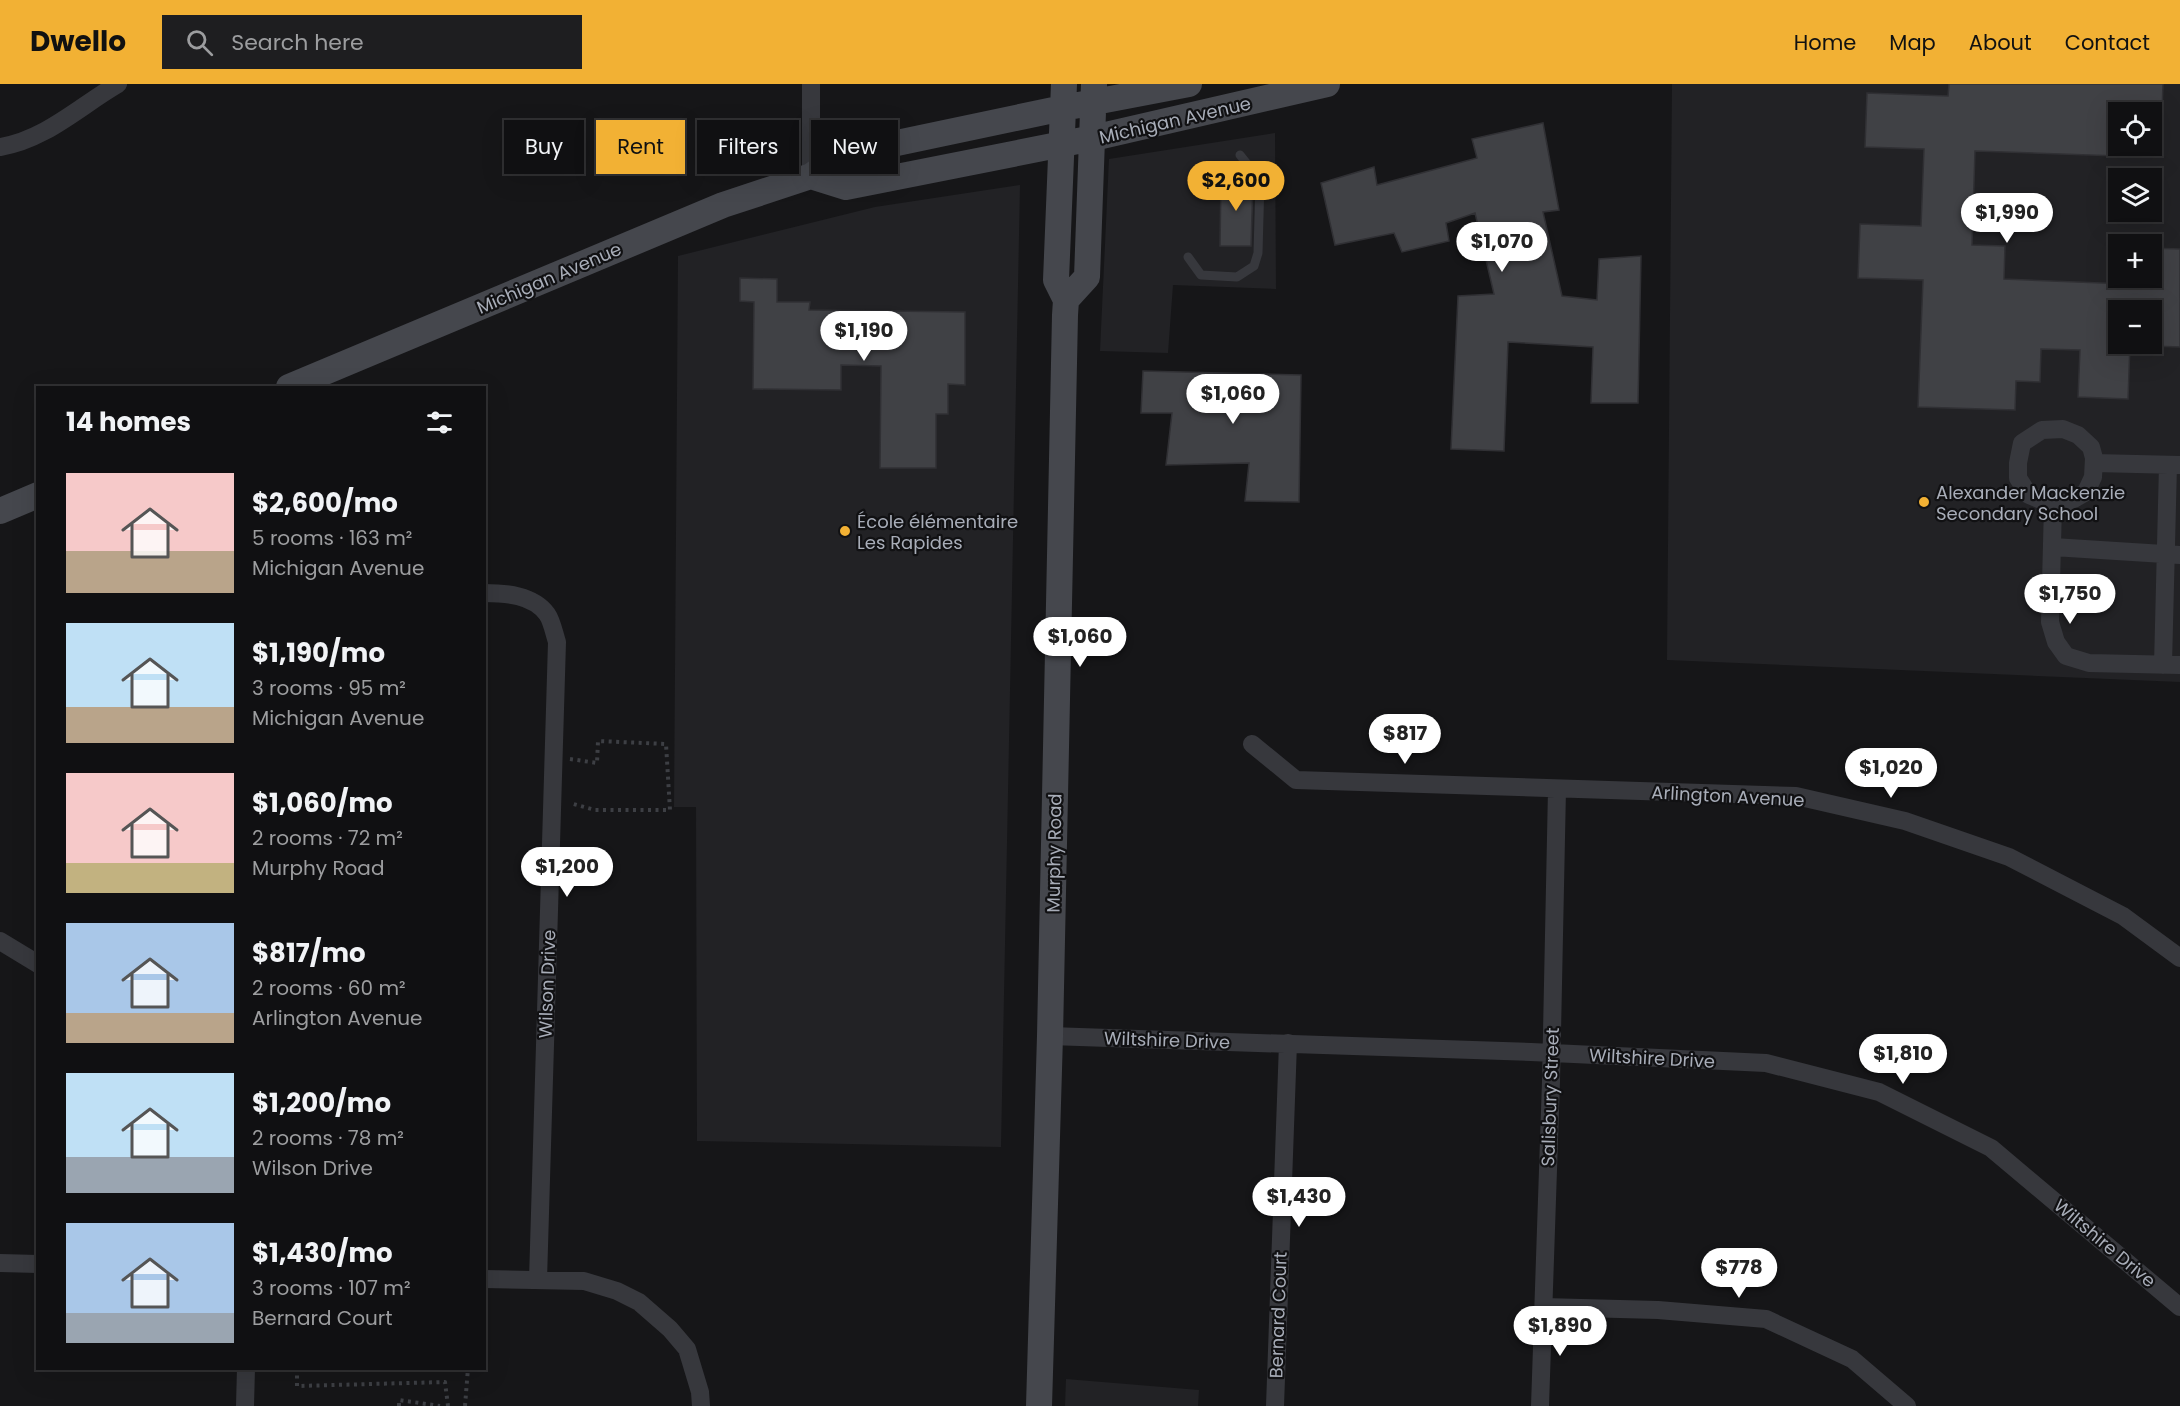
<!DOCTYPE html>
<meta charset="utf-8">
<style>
body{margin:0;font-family:Poppins,sans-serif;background:#1e1e20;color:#f1f3f6;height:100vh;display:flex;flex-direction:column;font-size:22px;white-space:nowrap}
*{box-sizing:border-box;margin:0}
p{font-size:20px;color:#9c9d9f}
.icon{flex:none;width:33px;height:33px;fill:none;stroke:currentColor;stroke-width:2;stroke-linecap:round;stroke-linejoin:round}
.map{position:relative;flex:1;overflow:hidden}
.sheet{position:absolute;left:36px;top:302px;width:450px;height:984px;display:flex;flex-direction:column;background:#101012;border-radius:0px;box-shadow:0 6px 24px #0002,0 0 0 2px #303032}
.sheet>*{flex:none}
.top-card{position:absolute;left:504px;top:36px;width:570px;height:54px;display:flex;gap:12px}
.fabs{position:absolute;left:2108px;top:18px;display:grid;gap:12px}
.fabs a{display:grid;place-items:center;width:54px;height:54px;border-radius:0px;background:#101012;box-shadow:0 6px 24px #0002,0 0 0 2px #303032;font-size:30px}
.price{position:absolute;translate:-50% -51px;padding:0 14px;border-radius:21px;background:#fff;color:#222;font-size:20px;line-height:39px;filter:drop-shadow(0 2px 3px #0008)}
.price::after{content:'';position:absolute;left:50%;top:36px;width:18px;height:14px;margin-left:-9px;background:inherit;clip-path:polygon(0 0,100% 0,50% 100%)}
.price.on{background:#f2b134;color:#111}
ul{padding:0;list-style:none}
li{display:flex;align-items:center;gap:18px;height:150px;padding:0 30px}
li span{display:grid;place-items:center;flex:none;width:168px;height:120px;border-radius:0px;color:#555}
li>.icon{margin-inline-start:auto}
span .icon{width:72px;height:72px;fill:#fffc;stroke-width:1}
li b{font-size:26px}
h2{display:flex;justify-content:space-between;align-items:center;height:72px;padding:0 30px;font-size:26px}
.tag{padding:0 21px;border-radius:0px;background:#101012;box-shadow:0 6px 24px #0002,0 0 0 2px #303032;font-size:21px;line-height:54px}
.tag.on{background:#f2b134;color:#111}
header{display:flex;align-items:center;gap:36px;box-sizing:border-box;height:84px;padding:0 30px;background:#f2b134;color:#111}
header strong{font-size:28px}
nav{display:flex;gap:33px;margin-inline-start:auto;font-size:21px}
.search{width:420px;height:54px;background:#1e1e20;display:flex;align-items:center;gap:15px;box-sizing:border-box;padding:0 21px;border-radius:0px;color:#9c9d9f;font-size:22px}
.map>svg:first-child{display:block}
</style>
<header>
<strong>Dwello</strong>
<div class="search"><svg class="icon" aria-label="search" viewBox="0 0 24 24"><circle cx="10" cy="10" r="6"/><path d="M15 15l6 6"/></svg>Search here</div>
<nav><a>Home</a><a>Map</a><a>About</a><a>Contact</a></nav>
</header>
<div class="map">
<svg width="2180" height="1322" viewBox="0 0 2180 1322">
<rect width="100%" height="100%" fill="#161618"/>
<!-- built -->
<path fill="#222225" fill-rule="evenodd" d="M 1672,0 L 2180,0 L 2180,598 L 1667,576 ZM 2118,28 L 2151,28 L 2151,62 L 2118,62 ZM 2118,94 L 2151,94 L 2151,128 L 2118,128 ZM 2118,160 L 2151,160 L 2151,194 L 2118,194 ZM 2118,226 L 2151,226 L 2151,260 L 2118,260 Z
M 1275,49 L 1276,205 L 1173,201 L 1168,269 L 1100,267 L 1109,75 Z
M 1020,101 L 1001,1063 L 697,1057 L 696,723 L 674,723 L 678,172 L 875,123 Z
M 1066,1295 L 1199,1306 L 1198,1322 L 1065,1322 Z"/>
<!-- building -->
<path fill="#404145" stroke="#303034" stroke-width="1.5" d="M 1949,0 L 2163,0 L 2162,28 L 2118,28 L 2118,72 L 1975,67 L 1972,161 L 2005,162 L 2004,195 L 2127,200 L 2127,194 L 2151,194 L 2151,164 L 2180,165 L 2180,263 L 2151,262 L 2151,226 L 2118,226 L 2118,260 L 2130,260 L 2128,315 L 2078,313 L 2080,266 L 2041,265 L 2040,298 L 2016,297 L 2015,326 L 1918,323 L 1923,196 L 1858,194 L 1860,140 L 1921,142 L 1924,65 L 1865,63 L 1867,9 L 1948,12 Z
M 1543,39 L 1559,126 L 1543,128 L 1562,212 L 1597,216 L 1599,175 L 1641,172 L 1638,319 L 1591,319 L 1593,263 L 1508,258 L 1504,367 L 1451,365 L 1458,212 L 1494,210 L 1475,129 L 1446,139 L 1449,157 L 1402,168 L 1394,149 L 1335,161 L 1321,99 L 1374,83 L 1377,101 L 1477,74 L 1472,55 Z
M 1221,94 L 1250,94 L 1253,98 L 1251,162 L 1220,162 Z
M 740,194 L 777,195 L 777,218 L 810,218 L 809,226 L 965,228 L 965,301 L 948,300 L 948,330 L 936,330 L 936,384 L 880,384 L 881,282 L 841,281 L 841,306 L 753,305 L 754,218 L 740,217 Z
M 1143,287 L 1301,291 L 1299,418 L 1245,417 L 1249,379 L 1166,381 L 1172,329 L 1141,329 Z"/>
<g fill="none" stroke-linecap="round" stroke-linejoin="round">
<!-- path -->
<path stroke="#3d3f44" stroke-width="4" stroke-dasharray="3 4.5" stroke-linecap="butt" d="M 570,675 L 597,679 L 598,657 L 666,660 L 670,726 L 595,726 L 570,719
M 297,1284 L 297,1302 L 445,1298 L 448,1322
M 399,1322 L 399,1316 L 440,1322
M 465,1322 L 468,1284"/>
<!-- lane -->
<path stroke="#37383d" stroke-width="9" d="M 1188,173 L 1201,191 L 1237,193 L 1254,182 L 1258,169 L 1260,96 L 1240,71"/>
<!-- street -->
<path stroke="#37383d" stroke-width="18" d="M 0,63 C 45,56 80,22 118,0
M 811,92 L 811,0
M 2063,345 L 2078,351 L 2091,363 L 2094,374 L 2093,393 L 2086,408 L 2067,419 L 2053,421 L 2029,411 L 2018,394 L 2018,379 L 2022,359 L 2042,346 Z
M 2094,379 L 2179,381
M 2053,421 L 2050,538 L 2056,558 L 2066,572 L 2089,579 L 2180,581
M 2053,463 L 2180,471
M 484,509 C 506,509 533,511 547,530 C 552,537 554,549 557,558 L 538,1196
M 2163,581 L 2168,381
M 1252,660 L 1296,696 L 1796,712 L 1905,737 L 2009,773 L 2123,832 L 2180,874
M 0,857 L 38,880
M 1050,952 L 1531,968 L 1766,979 L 1879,1008 L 1991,1064 L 2180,1223
M 0,1179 L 38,1180
M 484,1195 L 584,1197 L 617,1207 L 639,1218 L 670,1245 L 687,1265 L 700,1308 L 701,1322
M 1543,1223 L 1658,1226 L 1766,1235 L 1852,1275 L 1907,1322
M 245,1322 L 246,1284
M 1275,1322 L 1288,959
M 1540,1322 L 1551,997 L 1557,705"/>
<!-- secondary -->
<path stroke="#45474d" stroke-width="26" d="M 811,92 L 846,103 L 1093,54 L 1327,0
M 1066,216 L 1087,193 L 1094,0
M 289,303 L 723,121 L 811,92 L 840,71 L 1063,24 L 1189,0
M 0,427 L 38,411
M 1039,1322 L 1050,952 L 1065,231 L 1066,216 L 1056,196 L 1064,0"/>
</g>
<!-- markers -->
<g fill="#f2b134" stroke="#111113" stroke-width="2">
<circle cx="1924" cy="418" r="6"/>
<circle cx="845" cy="447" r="6"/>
</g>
<g text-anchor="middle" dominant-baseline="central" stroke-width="4.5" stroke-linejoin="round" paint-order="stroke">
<!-- street labels -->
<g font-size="18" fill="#a8adb8" stroke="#111113">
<text transform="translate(1175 36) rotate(-13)">Michigan Avenue</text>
<text transform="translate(549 194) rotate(-23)">Michigan Avenue</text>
<text transform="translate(1728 712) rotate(3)">Arlington Avenue</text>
<text transform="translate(1054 769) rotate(-89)">Murphy Road</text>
<text transform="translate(547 900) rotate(-88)">Wilson Drive</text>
<text transform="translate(1167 956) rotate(2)">Wiltshire Drive</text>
<text transform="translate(1652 974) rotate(3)">Wiltshire Drive</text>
<text transform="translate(1550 1013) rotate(-88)">Salisbury Street</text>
<text transform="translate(2105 1159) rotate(40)">Wiltshire Drive</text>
<text transform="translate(1278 1231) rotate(-88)">Bernard Court</text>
</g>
<!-- poi labels -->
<g font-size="18" fill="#a8adb8" stroke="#111113" text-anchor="start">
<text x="1936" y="408">Alexander Mackenzie<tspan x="1936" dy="21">Secondary School</tspan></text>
<text x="857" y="437">École élémentaire<tspan x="857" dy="21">Les Rapides</tspan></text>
</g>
</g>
</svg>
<div class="fabs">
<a><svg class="icon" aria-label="locate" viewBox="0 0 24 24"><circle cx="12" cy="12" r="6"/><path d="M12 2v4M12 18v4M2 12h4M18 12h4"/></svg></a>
<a><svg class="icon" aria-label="layers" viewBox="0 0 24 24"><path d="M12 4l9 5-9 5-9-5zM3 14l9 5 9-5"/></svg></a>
<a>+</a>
<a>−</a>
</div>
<b class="price on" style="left:1236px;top:128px">$2,600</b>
<b class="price" style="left:2007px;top:160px">$1,990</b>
<b class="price" style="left:1502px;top:189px">$1,070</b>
<b class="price" style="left:864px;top:278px">$1,190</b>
<b class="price" style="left:1233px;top:341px">$1,060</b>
<b class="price" style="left:2070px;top:541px">$1,750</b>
<b class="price" style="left:1080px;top:584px">$1,060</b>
<b class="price" style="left:1405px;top:681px">$817</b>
<b class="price" style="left:1891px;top:715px">$1,020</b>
<b class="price" style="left:567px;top:814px">$1,200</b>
<b class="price" style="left:1903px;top:1001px">$1,810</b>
<b class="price" style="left:1299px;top:1144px">$1,430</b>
<b class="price" style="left:1739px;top:1215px">$778</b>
<b class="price" style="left:1560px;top:1273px">$1,890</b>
<div class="top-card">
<a class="tag">Buy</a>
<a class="tag on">Rent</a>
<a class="tag">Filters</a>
<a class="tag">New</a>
</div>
<section class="sheet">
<h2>14 homes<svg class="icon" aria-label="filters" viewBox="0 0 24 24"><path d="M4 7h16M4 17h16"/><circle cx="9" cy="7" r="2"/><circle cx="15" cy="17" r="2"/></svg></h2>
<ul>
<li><span style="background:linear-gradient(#f6c9c9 65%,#b9a48a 0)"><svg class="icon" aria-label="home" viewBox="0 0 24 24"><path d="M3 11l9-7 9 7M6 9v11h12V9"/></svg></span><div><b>$2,600/mo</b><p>5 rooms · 163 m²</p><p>Michigan Avenue</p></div></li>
<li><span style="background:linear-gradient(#bfe0f5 70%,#b9a48a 0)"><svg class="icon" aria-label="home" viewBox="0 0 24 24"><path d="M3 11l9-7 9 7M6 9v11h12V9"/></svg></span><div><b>$1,190/mo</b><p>3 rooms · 95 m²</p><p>Michigan Avenue</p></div></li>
<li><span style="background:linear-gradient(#f6c9c9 75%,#c2b280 0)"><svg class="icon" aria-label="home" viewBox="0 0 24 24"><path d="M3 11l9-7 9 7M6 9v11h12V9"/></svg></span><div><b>$1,060/mo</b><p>2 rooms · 72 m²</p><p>Murphy Road</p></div></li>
<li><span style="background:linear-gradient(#a9c7e8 75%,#b9a48a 0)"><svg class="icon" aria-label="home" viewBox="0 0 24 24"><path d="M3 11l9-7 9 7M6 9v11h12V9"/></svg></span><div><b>$817/mo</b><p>2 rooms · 60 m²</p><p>Arlington Avenue</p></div></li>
<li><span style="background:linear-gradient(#bfe0f5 70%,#9aa5b1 0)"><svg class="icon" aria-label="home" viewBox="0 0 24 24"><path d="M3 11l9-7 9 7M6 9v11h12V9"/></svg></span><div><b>$1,200/mo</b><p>2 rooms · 78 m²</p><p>Wilson Drive</p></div></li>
<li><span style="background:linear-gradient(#a9c7e8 75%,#9aa5b1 0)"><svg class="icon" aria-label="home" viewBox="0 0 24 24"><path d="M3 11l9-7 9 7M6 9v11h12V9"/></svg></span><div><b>$1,430/mo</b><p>3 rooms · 107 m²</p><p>Bernard Court</p></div></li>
</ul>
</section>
</div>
